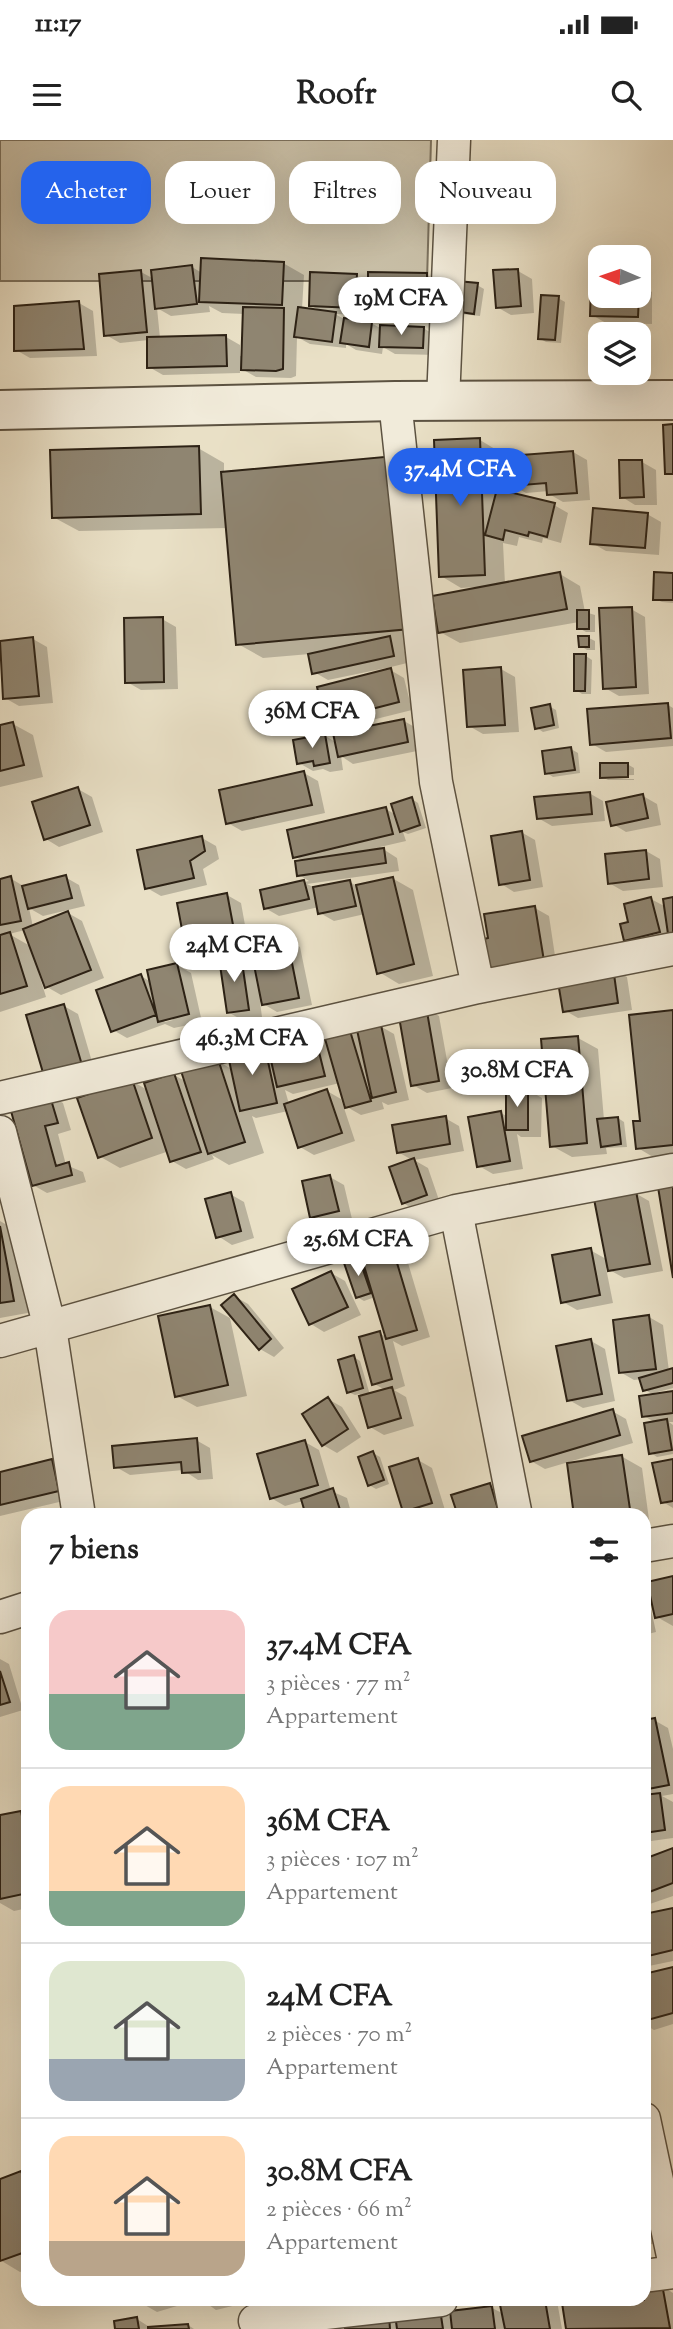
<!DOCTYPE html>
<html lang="fr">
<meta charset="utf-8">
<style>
body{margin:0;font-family:"Sorts Mill Goudy",serif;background:#f2f2f2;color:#222;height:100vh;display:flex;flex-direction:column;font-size:26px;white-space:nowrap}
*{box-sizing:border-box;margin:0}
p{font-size:23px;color:#767676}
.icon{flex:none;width:38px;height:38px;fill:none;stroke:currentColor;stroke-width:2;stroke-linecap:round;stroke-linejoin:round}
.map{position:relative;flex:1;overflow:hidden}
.side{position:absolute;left:21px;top:1368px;width:630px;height:798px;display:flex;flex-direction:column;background:#fff;border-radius:21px;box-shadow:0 7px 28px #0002}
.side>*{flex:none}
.top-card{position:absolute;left:21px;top:21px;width:632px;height:63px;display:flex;gap:14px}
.needle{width:46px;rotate:272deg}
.controls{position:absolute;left:588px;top:105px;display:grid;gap:14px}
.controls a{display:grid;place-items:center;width:63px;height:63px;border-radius:14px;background:#fff;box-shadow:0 7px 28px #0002;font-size:35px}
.price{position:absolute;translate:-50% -60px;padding:0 16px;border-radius:24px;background:#fff;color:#222;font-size:23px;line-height:46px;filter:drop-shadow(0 2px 4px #0008)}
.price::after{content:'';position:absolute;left:50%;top:42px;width:21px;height:16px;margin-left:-10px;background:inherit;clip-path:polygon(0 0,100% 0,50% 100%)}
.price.on{background:#2563eb;color:#fff}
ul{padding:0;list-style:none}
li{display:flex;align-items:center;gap:21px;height:175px;padding:0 28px}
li+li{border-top:2px solid #e0e0e0}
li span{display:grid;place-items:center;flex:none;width:196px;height:140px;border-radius:21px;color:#555}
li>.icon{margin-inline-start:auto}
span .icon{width:84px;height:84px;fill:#fffc;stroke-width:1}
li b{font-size:30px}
h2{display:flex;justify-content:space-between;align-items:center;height:84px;padding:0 28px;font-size:30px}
.pill{padding:0 24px;border-radius:21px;background:#fff;box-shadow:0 7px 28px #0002;font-size:24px;line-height:63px}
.pill.on{background:#2563eb;color:#fff}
.status{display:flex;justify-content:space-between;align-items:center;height:49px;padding:0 35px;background:#fff;direction:ltr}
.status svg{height:19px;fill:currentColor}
header{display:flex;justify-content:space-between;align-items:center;height:91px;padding:0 28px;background:#fff;font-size:32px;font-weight:800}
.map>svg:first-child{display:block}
</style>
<div class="status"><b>11:17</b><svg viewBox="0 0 49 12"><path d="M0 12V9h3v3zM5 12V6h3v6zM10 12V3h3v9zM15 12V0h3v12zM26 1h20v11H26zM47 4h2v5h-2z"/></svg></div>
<header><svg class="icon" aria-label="menu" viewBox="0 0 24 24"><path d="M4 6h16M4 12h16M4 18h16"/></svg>Roofr<svg class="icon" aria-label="search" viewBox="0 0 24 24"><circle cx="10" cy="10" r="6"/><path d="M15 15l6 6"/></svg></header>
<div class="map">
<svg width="673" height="2189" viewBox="0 0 673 2189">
<rect width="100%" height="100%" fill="#e9e0c6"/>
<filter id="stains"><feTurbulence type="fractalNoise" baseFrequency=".00286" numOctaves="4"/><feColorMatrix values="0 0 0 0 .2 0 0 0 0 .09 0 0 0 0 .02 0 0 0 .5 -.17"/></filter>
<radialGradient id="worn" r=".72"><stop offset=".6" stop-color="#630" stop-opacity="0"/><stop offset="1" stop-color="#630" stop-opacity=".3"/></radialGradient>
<!-- green -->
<path fill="#c9c0a8" stroke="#7b715e" stroke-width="2" d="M 0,0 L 431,0 L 427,141 L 0,141 Z"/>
<!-- shadow -->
<path fill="#0003" fill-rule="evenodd" d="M 283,123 L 304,135 L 302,169 L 322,172 L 310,165 L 356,136 L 370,144 L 427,135 L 441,143 L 440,182 L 384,181 L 369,172 L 368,175 L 335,174 L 346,180 L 371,183 L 382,189 L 423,188 L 437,196 L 437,215 L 395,214 L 383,207 L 382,214 L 356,210 L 346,204 L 346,208 L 310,204 L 297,197 L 296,236 L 291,238 L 256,237 L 240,228 L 240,233 L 163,235 L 149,227 L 149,200 L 120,203 L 106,195 L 141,132 L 154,139 L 192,127 L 202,133 ZM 209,166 L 222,173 L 244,174 L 243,216 L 240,216 L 240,205 L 226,197 L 160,198 L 157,168 L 171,176 L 210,172 Z
M 518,131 L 532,139 L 534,173 L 511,175 L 497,167 Z
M 593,143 L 600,143 L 600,156 L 639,156 L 639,144 L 652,152 L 652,184 L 606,183 L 592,175 Z
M 477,145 L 484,149 L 480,176 L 461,174 Z
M 558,158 L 565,162 L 561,203 L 546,202 L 539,198 Z
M 79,163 L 93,171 L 97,216 L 30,218 L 16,210 Z
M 480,300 L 500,312 L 501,352 L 554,365 L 568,373 L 561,403 L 543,398 L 542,403 L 519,397 L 517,406 L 503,403 L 505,444 L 560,434 L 580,446 L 585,472 L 595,475 L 595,492 L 586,492 L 579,488 L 579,482 L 460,503 L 440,492 L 476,449 L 476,447 L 461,448 L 441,436 Z
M 198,308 L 224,323 L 224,333 L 395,318 L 420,333 L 435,503 L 404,506 L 407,523 L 387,528 L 404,538 L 412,570 L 340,588 L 327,580 L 386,531 L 386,528 L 328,540 L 314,532 L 310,514 L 263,518 L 238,504 L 228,388 L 79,391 L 53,377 Z
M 573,312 L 587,320 L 590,360 L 563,362 L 549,354 L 549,351 L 526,353 L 512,345 Z
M 642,322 L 656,330 L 657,365 L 635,365 L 622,357 Z
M 647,374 L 661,382 L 659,415 L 606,411 L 592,403 Z
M 673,435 L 673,463 L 662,462 L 655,459 Z
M 631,469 L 645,477 L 649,554 L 619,556 L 605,548 Z
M 162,479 L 176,487 L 178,549 L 141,550 L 127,542 Z
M 589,498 L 595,501 L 595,510 L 587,510 L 581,506 Z
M 33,499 L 47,507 L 53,563 L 19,566 L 5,558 L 0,502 Z
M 586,516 L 592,520 L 591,554 L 582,554 L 576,550 Z
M 501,529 L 515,537 L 519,592 L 483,594 L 469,586 Z
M 668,565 L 673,568 L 673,606 L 606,612 L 592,604 Z
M 549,566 L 556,570 L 559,588 L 543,592 L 537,588 Z
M 404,581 L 418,589 L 422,610 L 353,624 L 341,616 L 343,630 L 330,632 L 323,629 L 313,631 L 299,623 L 324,595 L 337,603 Z
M 13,584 L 33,595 L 43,637 L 0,647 L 0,587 Z
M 571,609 L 578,613 L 580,633 L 553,637 L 547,633 Z
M 627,624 L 634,628 L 634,635 L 606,636 L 606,639 L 602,637 Z
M 304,633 L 318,641 L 325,673 L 242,691 L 228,683 Z
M 606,639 L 634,639 L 634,640 L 608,640 Z
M 78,649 L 92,657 L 103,692 L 59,707 L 46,699 Z
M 589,653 L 603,661 L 605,681 L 552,686 L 538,678 Z
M 643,656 L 657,664 L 661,685 L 626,692 L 613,684 Z
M 412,659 L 418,663 L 426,688 L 408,694 L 403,692 L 406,701 L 380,707 L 397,718 L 399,731 L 307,744 L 315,748 L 350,742 L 358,747 L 392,738 L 413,750 L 433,836 L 399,844 L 379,832 L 365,774 L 334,781 L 320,773 L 319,767 L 279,776 L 265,768 L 262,752 L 309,741 L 299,735 L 303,721 L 294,716 L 386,669 L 396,675 Z
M 521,692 L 535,700 L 543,747 L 514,752 L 500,743 Z
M 202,698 L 216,706 L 219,719 L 203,729 L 207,745 L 161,756 L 147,748 Z
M 646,711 L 660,719 L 663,747 L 623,751 L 609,743 Z
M 65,737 L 79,745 L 85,766 L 43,776 L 29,768 L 33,787 L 68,773 L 82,781 L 104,838 L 61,855 L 47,847 L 41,830 L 38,831 L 46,857 L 0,872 L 0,740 L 10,738 L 25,747 ZM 25,790 L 32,807 L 9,794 Z
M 227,755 L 241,763 L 249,807 L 286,799 L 300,807 L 312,865 L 277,872 L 260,862 L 262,877 L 242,880 L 228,872 L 221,819 L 202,823 L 188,815 ZM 253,813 L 256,825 L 239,816 Z
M 651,759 L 666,767 L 673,759 L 673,800 L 639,808 L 625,800 L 630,784 Z
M 535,768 L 549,776 L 557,829 L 490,800 Z
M 177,825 L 191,833 L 202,882 L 174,888 L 165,884 L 127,898 L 113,890 L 141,836 L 151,842 ZM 170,877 L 173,880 L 165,882 L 162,879 Z
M 613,829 L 627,837 L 632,870 L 578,878 L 564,870 Z
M 64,866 L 78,874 L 95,932 L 59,943 Z
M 425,868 L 439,876 L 452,948 L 427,953 L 413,945 Z
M 673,872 L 673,1018 L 658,1020 L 638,1008 L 642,982 Z
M 348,886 L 358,892 L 380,886 L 394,894 L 409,960 L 388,965 L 382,962 L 384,969 L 361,975 L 347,967 L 340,943 L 293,954 L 285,950 L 289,964 L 327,951 L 341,959 L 355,1001 L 314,1015 L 300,1007 L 288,971 L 256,978 L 252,976 L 264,1013 L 229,1025 L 212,1015 L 214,1019 L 186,1029 L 172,1021 L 169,1011 L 120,1028 L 99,1016 L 132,941 L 149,951 L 174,935 L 187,942 L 218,921 L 233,930 L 229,912 L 314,894 L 328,902 Z
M 578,898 L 598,909 L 604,980 L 618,978 L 624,982 L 627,1007 L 606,1008 L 607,1014 L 572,1017 L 552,1006 Z
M 528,950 L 542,958 L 541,997 L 521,997 L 517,994 L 523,1029 L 493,1034 L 479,1026 L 501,973 L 508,977 Z
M 49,955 L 63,963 L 71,990 L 58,994 L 66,1025 L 83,1032 L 86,1042 L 47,1053 L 33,1045 Z
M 445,978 L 459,986 L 464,1011 L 414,1020 L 428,1028 L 440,1063 L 417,1071 L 403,1063 L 412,1020 L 398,1012 Z
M 330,1037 L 344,1045 L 352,1079 L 326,1085 L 312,1077 Z
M 635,1053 L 649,1061 L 663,1131 L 624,1138 L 606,1128 L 613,1163 L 577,1170 L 563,1162 L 590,1110 L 608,1120 Z
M 230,1054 L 244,1062 L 254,1098 L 232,1105 L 218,1096 Z
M 0,1081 L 19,1092 L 33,1172 L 0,1178 Z
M 389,1098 L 403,1106 L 430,1197 L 402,1206 L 393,1201 L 405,1246 L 394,1250 L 406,1257 L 414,1286 L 384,1295 L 370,1287 L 360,1254 L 355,1255 L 348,1252 L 354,1217 L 360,1221 L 370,1255 L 385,1250 L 373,1243 L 379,1193 L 388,1198 L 375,1157 L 364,1161 L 357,1157 L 359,1120 L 365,1124 Z
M 331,1133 L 345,1141 L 361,1175 L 324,1192 L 311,1184 Z
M 234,1156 L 248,1164 L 284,1208 L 274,1217 L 260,1209 Z
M 210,1167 L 230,1178 L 247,1256 L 197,1267 L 177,1256 Z
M 649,1177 L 663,1185 L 669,1231 L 673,1230 L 673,1248 L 654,1253 L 655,1255 L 673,1253 L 673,1282 L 669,1282 L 673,1285 L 673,1314 L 657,1317 L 651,1313 L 656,1283 L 644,1276 L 654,1255 L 645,1250 L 642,1239 L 634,1240 L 620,1232 Z
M 591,1201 L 605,1209 L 615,1261 L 583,1268 L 569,1260 Z
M 328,1259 L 342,1267 L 361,1297 L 337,1313 L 323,1305 Z
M 612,1271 L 626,1279 L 633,1303 L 545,1329 L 531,1321 Z
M 196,1300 L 210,1308 L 213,1339 L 198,1340 L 183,1330 L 130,1335 L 116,1327 Z
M 305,1302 L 319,1310 L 331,1351 L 347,1358 L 352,1376 L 308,1376 L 303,1361 L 285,1366 L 271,1358 Z
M 373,1313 L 380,1317 L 389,1344 L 376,1349 L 369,1345 Z
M 621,1316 L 642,1328 L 650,1387 L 644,1388 L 644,1376 L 576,1376 Z
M 418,1320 L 432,1328 L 445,1370 L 428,1376 L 413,1376 L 404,1371 Z
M 52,1321 L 66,1329 L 72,1359 L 0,1376 L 0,1334 Z
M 673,1321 L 673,1368 L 663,1362 Z
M 490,1345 L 510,1357 L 516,1376 L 460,1376 Z
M 673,1437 L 673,1486 L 657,1477 Z
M 644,1449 L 647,1451 L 656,1492 L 644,1495 Z
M 0,1519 L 9,1524 L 23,1570 L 0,1577 Z
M 654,1580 L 668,1588 L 673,1609 L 673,1654 L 662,1656 L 673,1662 L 673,1698 L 644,1702 L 644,1634 L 647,1635 L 644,1622 L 644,1582 Z
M 20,1673 L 28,1677 L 28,1768 L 14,1771 L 0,1763 L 0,1677 Z
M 673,1710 L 673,1756 L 644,1766 L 644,1720 Z
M 673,1769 L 673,1821 L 644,1827 L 644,1776 Z
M 673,1828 L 673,1884 L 654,1890 L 644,1884 L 644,1836 Z
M 21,2033 L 28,2037 L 28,2129 L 20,2132 L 0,2120 L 0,2041 Z
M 644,2055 L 656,2103 L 644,2106 Z
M 662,2146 L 673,2153 L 673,2189 L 568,2189 L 564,2164 L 589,2160 L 644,2160 Z
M 142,2160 L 186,2160 L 187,2163 L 157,2172 L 143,2164 Z
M 202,2160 L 249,2160 L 249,2162 L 216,2170 Z
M 509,2160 L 554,2160 L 557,2161 L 562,2189 L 347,2189 L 440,2171 L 452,2178 L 492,2168 L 504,2174 L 501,2161 Z
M 137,2179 L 151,2188 L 188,2185 L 194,2189 L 117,2189 Z"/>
<!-- building -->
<path fill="#8f8571" stroke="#2d2215" stroke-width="2" d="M 201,118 L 284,122 L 282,165 L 199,162 Z
M 192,125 L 197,164 L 155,169 L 151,130 Z
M 518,129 L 521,166 L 496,168 L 493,130 Z
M 141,130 L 147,192 L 104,196 L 99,134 Z
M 310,132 L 357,134 L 355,168 L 309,166 Z
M 368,132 L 427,133 L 427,175 L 368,174 Z
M 457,141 L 478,143 L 474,174 L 453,171 Z
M 591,142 L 600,142 L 600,156 L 639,156 L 638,177 L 590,176 Z
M 541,155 L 559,156 L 555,200 L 538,199 Z
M 79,161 L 84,209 L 14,211 L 14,166 Z
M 243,167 L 284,168 L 283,229 L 276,231 L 241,230 Z
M 298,167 L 336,172 L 332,202 L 294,197 Z
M 344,178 L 372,182 L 369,207 L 340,203 Z
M 380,185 L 424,187 L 423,208 L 379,207 Z
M 226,195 L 227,226 L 147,228 L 147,197 Z
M 673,284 L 673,334 L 665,334 L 663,285 Z
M 480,298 L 485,435 L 439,437 L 434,300 Z
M 199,306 L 201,374 L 52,378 L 50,310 Z
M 573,311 L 577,353 L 547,355 L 546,343 L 510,346 L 508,316 Z
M 395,316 L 410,489 L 236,505 L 221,332 Z
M 619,320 L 642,320 L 644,357 L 620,358 Z
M 497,349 L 555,363 L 547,397 L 529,392 L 528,396 L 505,390 L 503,400 L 485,395 Z
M 593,368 L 648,373 L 645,408 L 590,404 Z
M 560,432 L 567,469 L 438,493 L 432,456 Z
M 654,432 L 673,433 L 673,460 L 653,460 Z
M 632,467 L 636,547 L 603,549 L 599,468 Z
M 577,470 L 589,470 L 589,489 L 577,489 Z
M 163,477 L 164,542 L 125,543 L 124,478 Z
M 390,496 L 394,516 L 312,534 L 308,514 Z
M 578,496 L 589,496 L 589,507 L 579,507 Z
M 33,497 L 39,556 L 3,559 L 0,501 Z
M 574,514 L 586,514 L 585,551 L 574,551 Z
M 501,527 L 505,585 L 467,587 L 463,530 Z
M 391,528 L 399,562 L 325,581 L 317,547 Z
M 668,563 L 671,598 L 590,605 L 587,569 Z
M 550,564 L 554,585 L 535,589 L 531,568 Z
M 404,579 L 408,602 L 338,617 L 333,593 Z
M 13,582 L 24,625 L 0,631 L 0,585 Z
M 325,594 L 330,623 L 314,626 L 313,621 L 297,624 L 293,600 Z
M 571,607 L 575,630 L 545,634 L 542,611 Z
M 600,623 L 628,623 L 628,637 L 600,638 Z
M 304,631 L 312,665 L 226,684 L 219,650 Z
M 78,647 L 90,685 L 44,700 L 32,662 Z
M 590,652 L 592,674 L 537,679 L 534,657 Z
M 643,654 L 648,678 L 611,686 L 606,662 Z
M 412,657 L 420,685 L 400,692 L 391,664 Z
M 386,667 L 393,694 L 293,718 L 287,690 Z
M 522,691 L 530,740 L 499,745 L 491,696 Z
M 202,696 L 205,711 L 190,721 L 194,738 L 145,749 L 137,710 Z
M 384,708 L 386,723 L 297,736 L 295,721 Z
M 646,710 L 649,739 L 608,744 L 605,714 Z
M 66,735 L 72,758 L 28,769 L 22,746 Z
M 11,736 L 21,781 L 0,785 L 0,739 Z
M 393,737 L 414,824 L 377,834 L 356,745 Z
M 304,740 L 309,759 L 264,769 L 260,750 Z
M 350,740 L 356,766 L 318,774 L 313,747 Z
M 227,753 L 237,806 L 187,816 L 177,763 Z
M 651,757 L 660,792 L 624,801 L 620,784 L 628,782 L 624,764 Z
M 673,757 L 673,793 L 668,794 L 663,759 Z
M 535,766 L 544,821 L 485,831 L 480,800 L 488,798 L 484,774 Z
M 68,771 L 91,830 L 45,848 L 23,789 Z
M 10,792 L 27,846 L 0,854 L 0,795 Z
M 287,798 L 299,858 L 262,865 L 250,805 Z
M 241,815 L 249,870 L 227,873 L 219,818 Z
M 177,823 L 189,874 L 158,882 L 147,830 Z
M 613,827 L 618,863 L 563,872 L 557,836 Z
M 141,834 L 156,875 L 111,892 L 96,850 Z
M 64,864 L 82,925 L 44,936 L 26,875 Z
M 426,866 L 439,941 L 411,946 L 398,871 Z
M 673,870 L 673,1005 L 636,1009 L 633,981 L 640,981 L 629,875 Z
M 348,884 L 371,961 L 345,968 L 323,892 Z
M 381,885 L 396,952 L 372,958 L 357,890 Z
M 314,892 L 325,936 L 277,947 L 267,903 Z
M 578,896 L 587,1003 L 550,1007 L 541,899 Z
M 264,903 L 277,963 L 240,971 L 227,911 Z
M 218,919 L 245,1002 L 208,1014 L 181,931 Z
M 174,933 L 201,1012 L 170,1022 L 144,943 Z
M 132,939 L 152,998 L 98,1018 L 77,958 Z
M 528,948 L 528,990 L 506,990 L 506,949 Z
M 327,949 L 342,993 L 298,1008 L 284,964 Z
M 49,953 L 58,983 L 45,986 L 56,1026 L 69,1022 L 72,1035 L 32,1046 L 9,964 Z
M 501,971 L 510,1021 L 477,1027 L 468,977 Z
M 446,976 L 450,1004 L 397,1013 L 392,985 Z
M 618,977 L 621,1004 L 601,1007 L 597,979 Z
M 414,1018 L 427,1055 L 402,1064 L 389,1027 Z
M 330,1035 L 339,1071 L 310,1078 L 302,1041 Z
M 673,1038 L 673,1138 L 657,1041 Z
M 636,1051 L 650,1124 L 608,1131 L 594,1059 Z
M 231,1052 L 241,1091 L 216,1098 L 205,1059 Z
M 0,1086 L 14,1161 L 0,1163 Z
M 389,1096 L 417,1190 L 386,1199 L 358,1106 Z
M 591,1108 L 600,1155 L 561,1163 L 552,1115 Z
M 359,1118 L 371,1153 L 356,1158 L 344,1123 Z
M 331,1131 L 348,1167 L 309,1185 L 292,1149 Z
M 234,1154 L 271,1199 L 259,1210 L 221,1165 Z
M 210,1165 L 228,1245 L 175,1257 L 158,1176 Z
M 649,1175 L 656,1229 L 619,1233 L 613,1180 Z
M 380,1191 L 392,1239 L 372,1245 L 359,1197 Z
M 591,1199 L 602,1254 L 567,1261 L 556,1206 Z
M 354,1215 L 363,1248 L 347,1253 L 338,1220 Z
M 673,1228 L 673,1243 L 643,1251 L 639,1238 Z
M 392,1247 L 401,1278 L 368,1288 L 359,1256 Z
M 673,1251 L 673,1273 L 642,1277 L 639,1256 Z
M 328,1257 L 348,1289 L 322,1306 L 302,1274 Z
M 613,1269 L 620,1295 L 530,1322 L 522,1296 Z
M 667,1279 L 672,1310 L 649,1314 L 644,1283 Z
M 197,1298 L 200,1332 L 182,1333 L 181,1322 L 114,1328 L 112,1306 Z
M 305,1300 L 318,1345 L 270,1359 L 257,1314 Z
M 373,1311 L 384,1340 L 368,1346 L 358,1317 Z
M 622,1315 L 631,1376 L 574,1376 L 567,1323 Z
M 418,1318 L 432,1363 L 403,1372 L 389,1327 Z
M 52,1319 L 59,1351 L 0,1365 L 0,1332 Z
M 673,1319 L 673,1361 L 661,1363 L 652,1323 Z
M 490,1343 L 500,1376 L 458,1376 L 451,1355 Z
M 333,1348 L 342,1376 L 306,1376 L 301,1359 Z
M 673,1436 L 673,1474 L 655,1478 L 647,1442 Z
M 0,1531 L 10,1562 L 0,1565 Z
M 655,1578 L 669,1645 L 648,1649 L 644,1630 L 644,1580 Z
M 660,1653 L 665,1690 L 644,1693 L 644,1655 Z
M 21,1671 L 28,1706 L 28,1753 L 0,1759 L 0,1675 Z
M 673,1708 L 673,1743 L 644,1754 L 644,1719 Z
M 673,1768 L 673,1810 L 644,1817 L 644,1774 Z
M 673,1827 L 673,1873 L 644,1881 L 644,1834 Z
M 21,2031 L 28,2050 L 28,2111 L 0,2121 L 0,2039 Z
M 662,2144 L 670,2188 L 566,2189 L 562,2163 L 579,2160 L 644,2160 L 644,2148 Z
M 499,2160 L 545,2160 L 550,2189 L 505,2189 Z
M 492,2166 L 495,2189 L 452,2189 L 450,2171 Z
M 440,2169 L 443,2189 L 397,2189 L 395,2174 Z
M 389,2175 L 390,2189 L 345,2189 L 344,2177 Z
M 137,2177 L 139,2189 L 115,2189 L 114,2181 Z
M 188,2184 L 189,2189 L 148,2189 L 148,2187 Z"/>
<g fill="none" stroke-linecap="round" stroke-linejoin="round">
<!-- minor casing -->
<g stroke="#5c5241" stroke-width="35">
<path id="minor" d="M 395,261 L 436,642 L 478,847
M 443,261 L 454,0
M 0,958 L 478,847 L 673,809
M 0,992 L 50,1188 L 79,1376
M 456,1071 L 516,1376
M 0,1201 L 456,1071 L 673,1030
M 644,1406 L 673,1401
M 0,1477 L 28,1468
M 644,1979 L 673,2116
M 644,2136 L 673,2132
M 255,2181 L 441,2160"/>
</g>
<!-- tertiary casing -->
<g stroke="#5c5241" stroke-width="42">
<path id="tertiary" d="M 0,270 L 395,261 L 673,260"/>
</g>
<!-- minor -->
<use href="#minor" stroke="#f1ebda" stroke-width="32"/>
<!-- tertiary -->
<use href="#tertiary" stroke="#f1ebda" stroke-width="38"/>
</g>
<rect width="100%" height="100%" filter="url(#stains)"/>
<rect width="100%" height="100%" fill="url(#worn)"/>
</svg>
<div class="controls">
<a><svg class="needle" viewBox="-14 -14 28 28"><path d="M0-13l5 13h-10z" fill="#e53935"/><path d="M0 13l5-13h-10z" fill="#767676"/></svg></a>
<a><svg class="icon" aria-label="layers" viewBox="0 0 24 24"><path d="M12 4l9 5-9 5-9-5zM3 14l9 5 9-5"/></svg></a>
</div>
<b class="price" style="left:401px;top:197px">19M CFA</b>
<b class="price on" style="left:460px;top:368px">37.4M CFA</b>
<b class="price" style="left:312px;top:610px">36M CFA</b>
<b class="price" style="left:234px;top:844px">24M CFA</b>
<b class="price" style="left:252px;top:937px">46.3M CFA</b>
<b class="price" style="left:517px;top:969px">30.8M CFA</b>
<b class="price" style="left:358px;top:1138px">25.6M CFA</b>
<div class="top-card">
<a class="pill on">Acheter</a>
<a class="pill">Louer</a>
<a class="pill">Filtres</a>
<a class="pill">Nouveau</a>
</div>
<section class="side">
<h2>7 biens<svg class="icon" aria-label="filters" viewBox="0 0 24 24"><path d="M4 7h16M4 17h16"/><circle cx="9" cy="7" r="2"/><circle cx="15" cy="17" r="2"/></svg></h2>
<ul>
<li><span style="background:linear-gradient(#f6c9c9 60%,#7fa58c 0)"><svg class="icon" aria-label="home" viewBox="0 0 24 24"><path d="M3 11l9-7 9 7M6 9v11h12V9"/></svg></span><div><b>37.4M CFA</b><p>3 pièces · 77 m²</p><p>Appartement</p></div></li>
<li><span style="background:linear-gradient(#ffd9b3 75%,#7fa58c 0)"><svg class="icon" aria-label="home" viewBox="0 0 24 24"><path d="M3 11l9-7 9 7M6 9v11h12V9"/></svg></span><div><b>36M CFA</b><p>3 pièces · 107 m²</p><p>Appartement</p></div></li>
<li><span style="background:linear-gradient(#dfe7d0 70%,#9aa5b1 0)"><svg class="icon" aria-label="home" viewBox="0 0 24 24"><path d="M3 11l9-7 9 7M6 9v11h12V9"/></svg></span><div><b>24M CFA</b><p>2 pièces · 70 m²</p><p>Appartement</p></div></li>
<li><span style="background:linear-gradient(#ffd9b3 75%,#b9a48a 0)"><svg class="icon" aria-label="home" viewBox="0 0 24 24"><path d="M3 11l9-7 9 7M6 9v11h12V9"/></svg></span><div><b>30.8M CFA</b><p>2 pièces · 66 m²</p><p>Appartement</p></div></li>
</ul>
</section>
</div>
